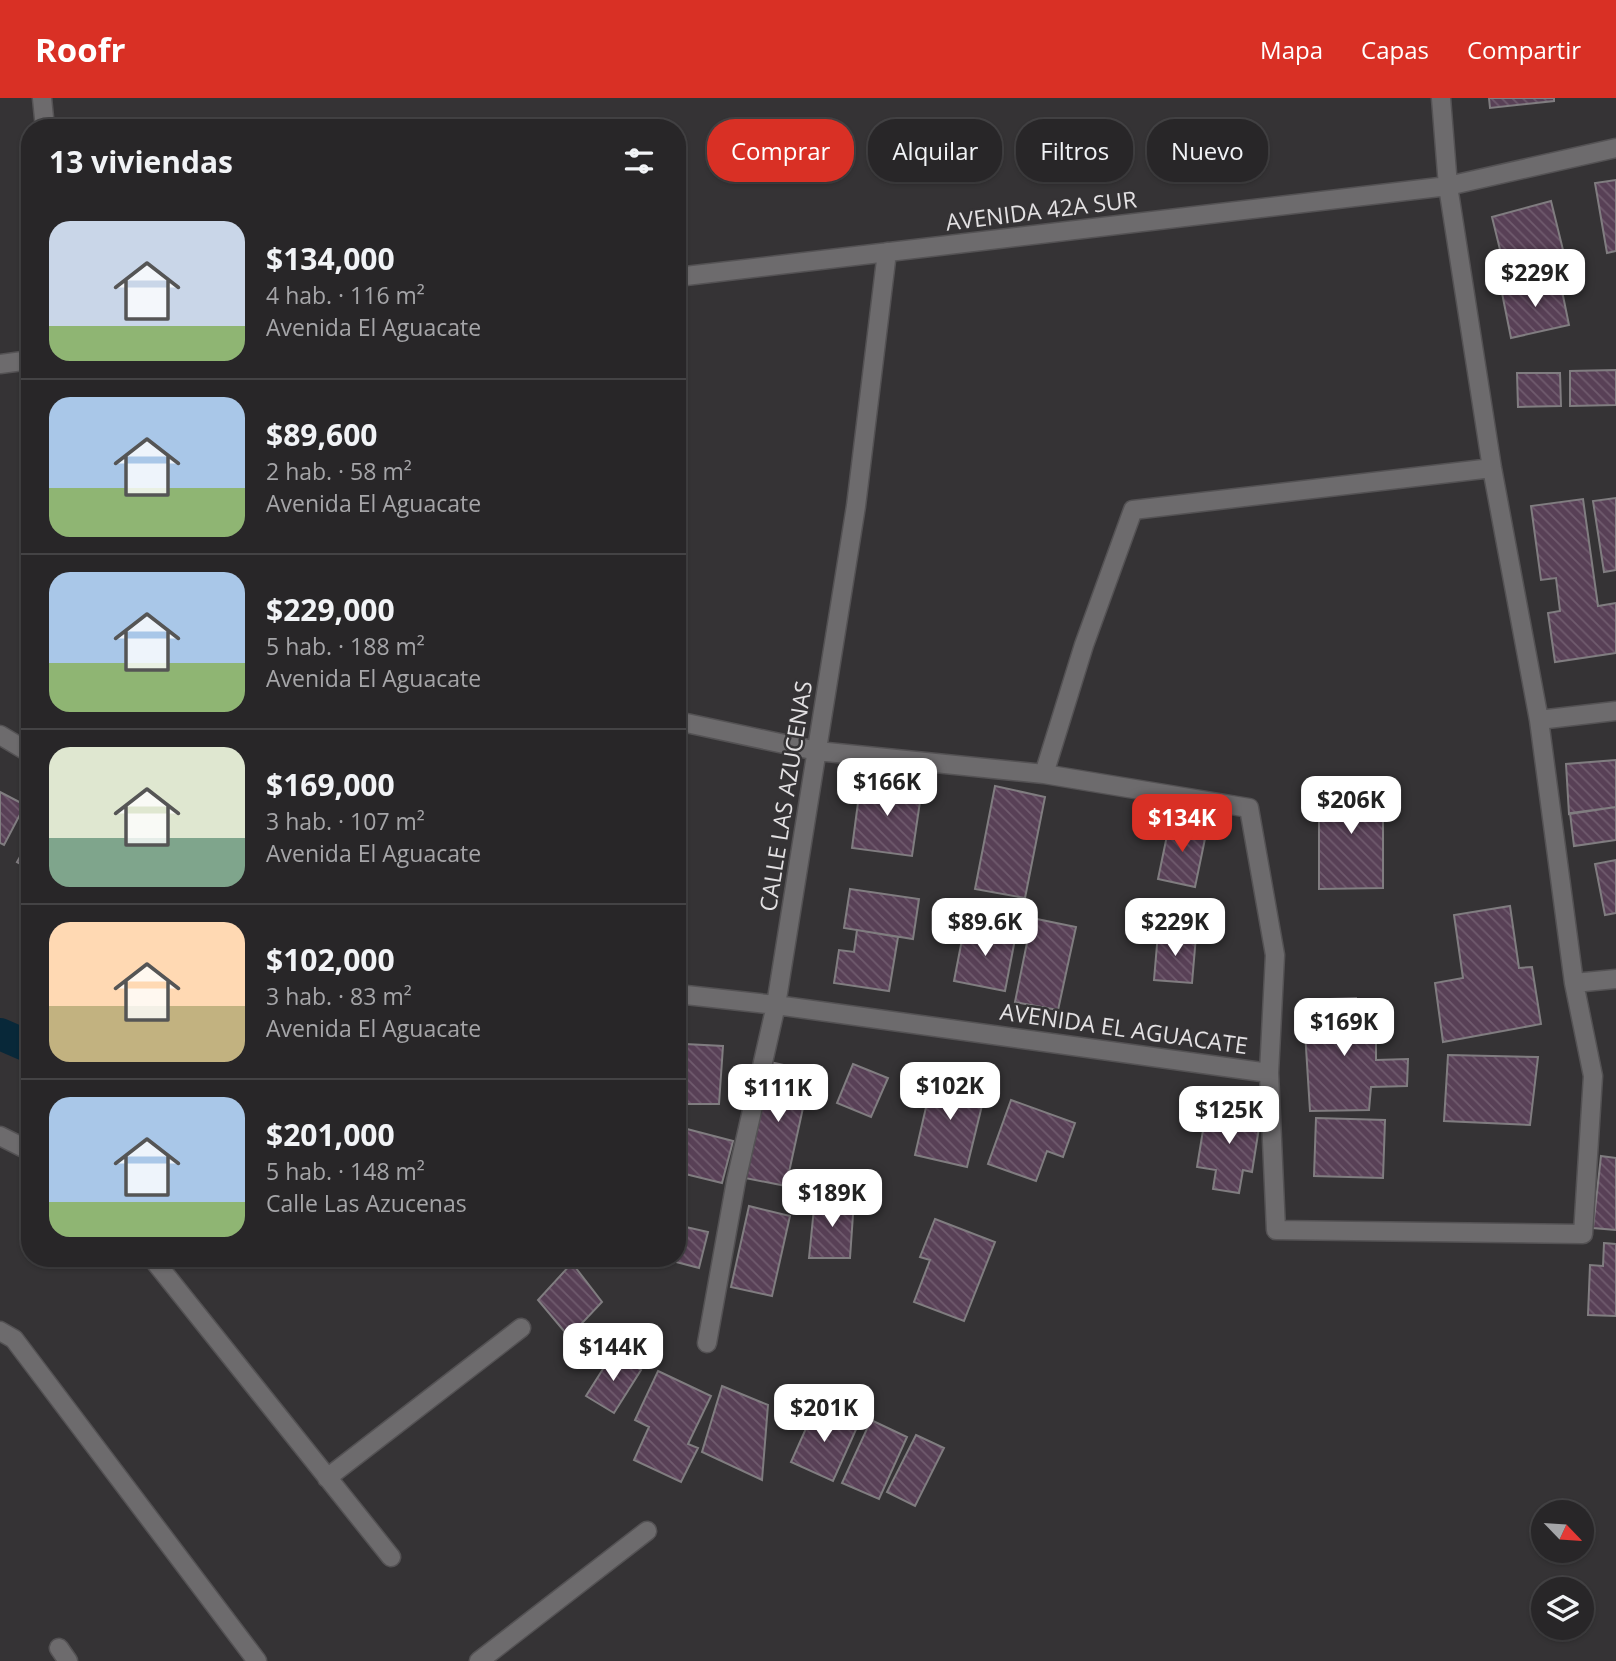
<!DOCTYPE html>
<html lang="es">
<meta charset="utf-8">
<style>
body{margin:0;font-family:"Open Sans",sans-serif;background:#302e30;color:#f1f3f6;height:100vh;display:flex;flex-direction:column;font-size:26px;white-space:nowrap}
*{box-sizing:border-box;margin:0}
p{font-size:23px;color:#a5a5a8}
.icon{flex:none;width:38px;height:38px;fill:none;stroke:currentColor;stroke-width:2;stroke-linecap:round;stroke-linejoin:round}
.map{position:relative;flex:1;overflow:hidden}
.details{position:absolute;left:21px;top:21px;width:665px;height:1148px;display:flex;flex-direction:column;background:#282628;border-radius:28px;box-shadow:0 2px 5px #0004,0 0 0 2px #444345}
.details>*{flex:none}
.top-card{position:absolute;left:707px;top:21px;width:665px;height:63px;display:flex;gap:14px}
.needle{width:46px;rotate:115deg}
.fabs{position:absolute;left:1531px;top:1402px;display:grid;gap:14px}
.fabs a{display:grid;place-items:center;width:63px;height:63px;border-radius:50%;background:#282628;box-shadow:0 2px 5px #0004,0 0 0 2px #444345;font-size:35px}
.price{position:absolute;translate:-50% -60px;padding:0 16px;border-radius:14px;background:#fff;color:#222;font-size:23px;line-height:46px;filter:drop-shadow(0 2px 4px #0008)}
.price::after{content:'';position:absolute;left:50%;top:42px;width:21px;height:16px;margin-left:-10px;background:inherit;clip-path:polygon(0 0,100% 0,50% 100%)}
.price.current{background:#d93025;color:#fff}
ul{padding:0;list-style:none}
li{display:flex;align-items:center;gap:21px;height:175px;padding:0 28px}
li+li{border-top:2px solid #444345}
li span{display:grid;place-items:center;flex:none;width:196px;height:140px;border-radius:21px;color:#555}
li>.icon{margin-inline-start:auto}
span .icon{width:84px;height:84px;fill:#fffc;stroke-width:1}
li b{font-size:30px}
h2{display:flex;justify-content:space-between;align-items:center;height:84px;padding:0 28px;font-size:30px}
.tag{padding:0 24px;border-radius:28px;background:#282628;box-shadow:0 2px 5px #0004,0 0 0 2px #444345;font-size:24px;line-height:63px}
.tag.current{background:#d93025;color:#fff}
header{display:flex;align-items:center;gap:42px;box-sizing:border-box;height:98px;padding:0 35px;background:#d93025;color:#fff}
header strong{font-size:33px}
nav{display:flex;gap:38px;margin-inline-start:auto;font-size:24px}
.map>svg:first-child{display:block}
</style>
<header>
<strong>Roofr</strong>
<nav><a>Mapa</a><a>Capas</a><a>Compartir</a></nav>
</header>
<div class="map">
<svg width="1616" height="1563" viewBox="0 0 1616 1563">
<defs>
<pattern id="building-back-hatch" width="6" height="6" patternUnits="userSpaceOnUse" patternTransform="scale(1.75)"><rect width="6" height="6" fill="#584056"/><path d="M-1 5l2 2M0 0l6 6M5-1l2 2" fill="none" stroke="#705b6e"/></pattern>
</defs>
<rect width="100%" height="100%" fill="#353335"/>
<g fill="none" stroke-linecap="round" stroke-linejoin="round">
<!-- canal -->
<path stroke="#082839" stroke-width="32" d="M 0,936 L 30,949"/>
</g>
<!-- building -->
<path fill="url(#building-back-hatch)" stroke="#807d80" stroke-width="2" d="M 1489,0 L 1554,0 L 1554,3 L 1490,10 Z
M 1616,82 L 1616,153 L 1607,155 L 1595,85 Z
M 1551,103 L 1564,156 L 1505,172 L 1492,119 Z
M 1560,183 L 1569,227 L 1511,240 L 1502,195 Z
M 1616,272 L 1616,307 L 1570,308 L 1570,273 Z
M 1517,275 L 1560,275 L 1561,308 L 1518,309 Z
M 1616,400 L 1616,472 L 1604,474 L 1593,403 Z
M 1583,401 L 1598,508 L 1616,505 L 1616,555 L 1555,564 L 1548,515 L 1560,513 L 1556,480 L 1541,482 L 1531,408 Z
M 1616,662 L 1616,709 L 1569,716 L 1566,666 Z
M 861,682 L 922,690 L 912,758 L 852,750 Z
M 1383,685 L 1383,790 L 1319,791 L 1319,686 Z
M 995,688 L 1045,699 L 1025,800 L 975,791 Z
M 0,694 L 25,707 L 4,747 L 0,745 Z
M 1616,709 L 1616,742 L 1574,748 L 1570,715 Z
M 1170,723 L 1207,731 L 1195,789 L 1158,781 Z
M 30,741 L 30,771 L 17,764 Z
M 1616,762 L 1616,815 L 1605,817 L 1595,766 Z
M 850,791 L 919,801 L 913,841 L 844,830 Z
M 1510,808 L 1519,870 L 1532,869 L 1541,926 L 1443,944 L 1435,885 L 1463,880 L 1454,817 Z
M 1032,820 L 1076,829 L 1058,912 L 1015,904 Z
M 965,826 L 1016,836 L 1005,893 L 954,883 Z
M 857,832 L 898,839 L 889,893 L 834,885 L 839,852 L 854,854 Z
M 1158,835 L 1196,838 L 1192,885 L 1154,882 Z
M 1356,900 L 1358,928 L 1376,931 L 1376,962 L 1408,961 L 1407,988 L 1371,989 L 1369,1012 L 1310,1013 L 1303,902 Z
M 685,946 L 723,948 L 719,1006 L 678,1006 Z
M 1448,957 L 1538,959 L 1530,1027 L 1444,1023 Z
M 770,964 L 811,973 L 786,1088 L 745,1080 Z
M 853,966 L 888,980 L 871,1019 L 837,1005 Z
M 933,979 L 986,991 L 967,1069 L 915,1057 Z
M 1011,1002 L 1075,1025 L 1063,1059 L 1047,1053 L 1036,1083 L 988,1066 Z
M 1207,1008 L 1261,1017 L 1252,1074 L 1243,1072 L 1239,1095 L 1213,1091 L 1216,1072 L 1197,1069 Z
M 1316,1020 L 1385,1022 L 1383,1080 L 1314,1078 Z
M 687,1031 L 733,1043 L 722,1085 L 677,1074 Z
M 1601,1058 L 1616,1060 L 1616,1132 L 1593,1130 Z
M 815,1100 L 854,1102 L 850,1160 L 809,1160 Z
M 749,1108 L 790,1118 L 772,1198 L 731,1189 Z
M 935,1121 L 995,1144 L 964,1223 L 914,1204 L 930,1162 L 920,1159 Z
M 677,1127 L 708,1134 L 699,1170 L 661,1160 L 677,1160 Z
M 1604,1145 L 1616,1146 L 1616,1218 L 1588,1217 L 1590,1167 L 1603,1168 Z
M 572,1165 L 602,1204 L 569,1239 L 538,1202 Z
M 613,1255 L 641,1272 L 614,1315 L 586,1298 Z
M 658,1273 L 711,1298 L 688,1346 L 698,1350 L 681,1384 L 634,1362 L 649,1329 L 635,1322 Z
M 722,1288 L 768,1307 L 762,1382 L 702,1354 Z
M 816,1308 L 858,1327 L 833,1383 L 791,1364 Z
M 871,1322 L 907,1339 L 879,1401 L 842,1385 Z
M 916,1337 L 944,1350 L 915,1408 L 887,1394 Z"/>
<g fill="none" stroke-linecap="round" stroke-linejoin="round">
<!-- street casing -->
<g stroke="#545254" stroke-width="21">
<path id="street" d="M 42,0 L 45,30
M 677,179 L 1448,88 L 1616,50
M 0,266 L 30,262
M 1539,622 L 1616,613
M 677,623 L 817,653 L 1044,676 L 1249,710 L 1275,857 L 1269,975 L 1276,1132 L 1583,1136 L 1593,978 L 1574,885 L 1539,622 L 1492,370 L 1448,88 L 1441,0
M 0,637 L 30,655
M 1044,676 L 1084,547 L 1133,412 L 1492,370
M 1574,885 L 1616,881
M 677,896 L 776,907 L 1269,975
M 0,1038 L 30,1053
M 152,1160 L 391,1459
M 0,1233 L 14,1241 L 257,1563
M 707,1245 L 736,1083 L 776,907 L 856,408 L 887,154
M 327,1380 L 521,1230
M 59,1550 L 68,1563
M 479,1563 L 647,1433"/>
</g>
<!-- street -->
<use href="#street" stroke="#6d6b6d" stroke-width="18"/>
</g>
<g text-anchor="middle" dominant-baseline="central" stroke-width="5" stroke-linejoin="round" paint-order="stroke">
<!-- street labels -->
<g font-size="23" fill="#e3e1e3" stroke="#353335">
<text transform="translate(1041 112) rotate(-7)">AVENIDA 42A SUR</text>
<text transform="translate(785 698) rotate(-81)">CALLE LAS AZUCENAS</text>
<text transform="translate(1124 930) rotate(8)">AVENIDA EL AGUACATE</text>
</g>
</g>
</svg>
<div class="fabs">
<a><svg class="needle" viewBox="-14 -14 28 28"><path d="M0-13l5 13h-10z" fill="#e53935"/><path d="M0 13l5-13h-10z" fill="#a5a5a8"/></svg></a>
<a><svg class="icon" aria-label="layers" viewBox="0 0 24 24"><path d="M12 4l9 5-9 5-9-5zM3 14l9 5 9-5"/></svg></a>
</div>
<b class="price" style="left:1535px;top:211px">$229K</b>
<b class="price" style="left:887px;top:720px">$166K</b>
<b class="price" style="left:1351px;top:738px">$206K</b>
<b class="price current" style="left:1182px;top:756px">$134K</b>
<b class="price" style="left:985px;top:860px">$89.6K</b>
<b class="price" style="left:1175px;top:860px">$229K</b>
<b class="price" style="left:1344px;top:960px">$169K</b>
<b class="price" style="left:950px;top:1024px">$102K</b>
<b class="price" style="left:778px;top:1026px">$111K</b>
<b class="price" style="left:1229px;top:1048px">$125K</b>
<b class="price" style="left:832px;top:1131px">$189K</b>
<b class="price" style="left:613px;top:1285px">$144K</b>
<b class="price" style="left:824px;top:1346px">$201K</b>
<div class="top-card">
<a class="tag current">Comprar</a>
<a class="tag">Alquilar</a>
<a class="tag">Filtros</a>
<a class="tag">Nuevo</a>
</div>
<section class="details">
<h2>13 viviendas<svg class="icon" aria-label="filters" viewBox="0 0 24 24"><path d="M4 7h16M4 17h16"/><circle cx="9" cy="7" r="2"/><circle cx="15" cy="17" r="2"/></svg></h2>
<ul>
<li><span style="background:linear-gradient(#c9d6e8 75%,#8fb573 0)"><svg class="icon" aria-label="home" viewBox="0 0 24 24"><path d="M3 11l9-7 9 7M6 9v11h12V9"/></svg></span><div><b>$134,000</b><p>4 hab. · 116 m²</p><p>Avenida El Aguacate</p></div></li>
<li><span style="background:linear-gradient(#a9c7e8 65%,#8fb573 0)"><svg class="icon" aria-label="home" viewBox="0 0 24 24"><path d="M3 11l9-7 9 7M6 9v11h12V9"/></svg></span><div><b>$89,600</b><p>2 hab. · 58 m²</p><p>Avenida El Aguacate</p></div></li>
<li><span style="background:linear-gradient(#a9c7e8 65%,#8fb573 0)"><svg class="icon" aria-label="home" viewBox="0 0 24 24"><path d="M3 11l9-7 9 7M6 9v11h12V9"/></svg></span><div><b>$229,000</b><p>5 hab. · 188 m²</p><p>Avenida El Aguacate</p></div></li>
<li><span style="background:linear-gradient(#dfe7d0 65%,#7fa58c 0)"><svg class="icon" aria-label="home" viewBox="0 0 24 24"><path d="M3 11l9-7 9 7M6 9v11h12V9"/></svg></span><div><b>$169,000</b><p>3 hab. · 107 m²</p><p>Avenida El Aguacate</p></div></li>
<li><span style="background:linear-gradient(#ffd9b3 60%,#c2b280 0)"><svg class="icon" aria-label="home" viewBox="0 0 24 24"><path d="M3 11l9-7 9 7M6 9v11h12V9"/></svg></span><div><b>$102,000</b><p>3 hab. · 83 m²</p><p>Avenida El Aguacate</p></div></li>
<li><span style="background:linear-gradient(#a9c7e8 75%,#8fb573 0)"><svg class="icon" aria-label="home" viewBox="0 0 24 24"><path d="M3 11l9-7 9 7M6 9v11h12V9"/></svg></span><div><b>$201,000</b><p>5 hab. · 148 m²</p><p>Calle Las Azucenas</p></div></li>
</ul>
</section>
</div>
